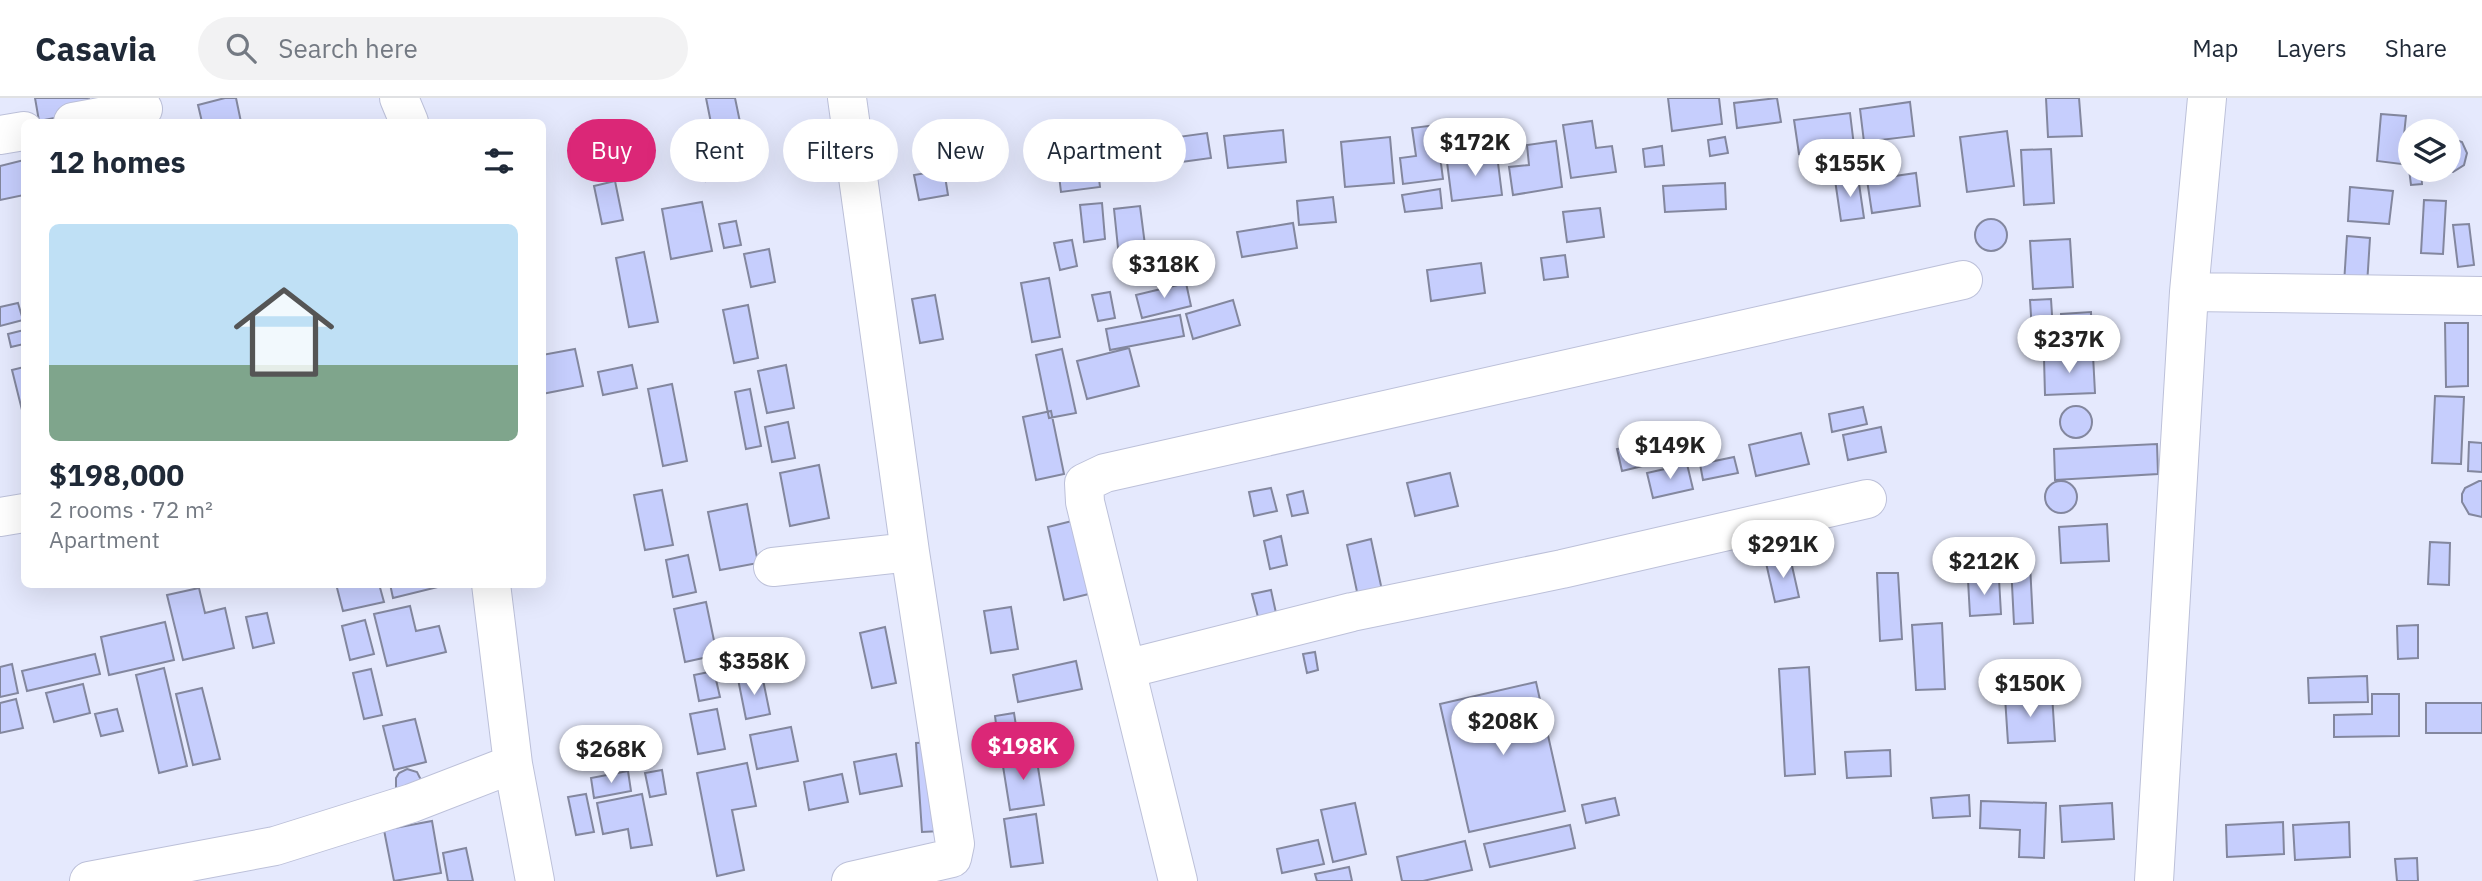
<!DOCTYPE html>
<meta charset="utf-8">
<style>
body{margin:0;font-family:"IBM Plex Sans",sans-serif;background:#f2f2f3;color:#1f2937;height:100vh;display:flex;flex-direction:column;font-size:26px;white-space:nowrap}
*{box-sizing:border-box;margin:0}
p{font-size:23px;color:#747a83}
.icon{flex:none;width:38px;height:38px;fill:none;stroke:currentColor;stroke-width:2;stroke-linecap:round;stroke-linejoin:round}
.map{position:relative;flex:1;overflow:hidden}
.panel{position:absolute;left:21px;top:21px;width:525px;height:469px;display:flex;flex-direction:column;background:#fff;border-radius:10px;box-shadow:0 7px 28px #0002}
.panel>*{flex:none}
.hud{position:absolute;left:567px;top:21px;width:665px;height:63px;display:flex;gap:14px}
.fabs{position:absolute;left:2398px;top:21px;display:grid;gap:14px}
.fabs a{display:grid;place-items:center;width:63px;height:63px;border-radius:50%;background:#fff;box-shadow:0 7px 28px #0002;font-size:35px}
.price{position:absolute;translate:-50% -60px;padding:0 16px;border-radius:24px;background:#fff;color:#222;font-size:23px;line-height:46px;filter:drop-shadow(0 2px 4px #0008)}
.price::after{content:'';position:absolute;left:50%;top:42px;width:21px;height:16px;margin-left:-10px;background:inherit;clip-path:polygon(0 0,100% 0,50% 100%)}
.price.current{background:#db2777;color:#fff}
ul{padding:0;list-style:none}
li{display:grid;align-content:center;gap:14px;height:371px;padding:0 28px}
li+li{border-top:2px solid #e0e1e3}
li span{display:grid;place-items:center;height:217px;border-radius:10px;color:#555}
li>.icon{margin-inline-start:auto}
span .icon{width:126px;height:126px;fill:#fffc;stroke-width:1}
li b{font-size:30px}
h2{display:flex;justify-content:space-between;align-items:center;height:84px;padding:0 28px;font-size:30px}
.chip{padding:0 24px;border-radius:32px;background:#fff;box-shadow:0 7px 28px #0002;font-size:24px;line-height:63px}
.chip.current{background:#db2777;color:#fff}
header{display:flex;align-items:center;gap:42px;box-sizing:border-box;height:98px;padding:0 35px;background:#fff;border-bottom:2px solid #e0e1e3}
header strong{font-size:33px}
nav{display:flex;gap:38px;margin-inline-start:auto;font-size:24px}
.search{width:490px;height:63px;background:#f2f2f3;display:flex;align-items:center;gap:18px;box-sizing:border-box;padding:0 24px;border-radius:38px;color:#747a83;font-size:26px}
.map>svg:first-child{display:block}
</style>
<header>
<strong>Casavia</strong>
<div class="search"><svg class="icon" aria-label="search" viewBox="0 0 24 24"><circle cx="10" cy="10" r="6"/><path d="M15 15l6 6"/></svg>Search here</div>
<nav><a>Map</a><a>Layers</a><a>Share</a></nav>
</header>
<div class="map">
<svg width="2482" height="783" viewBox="0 0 2482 783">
<rect width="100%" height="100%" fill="#e5e9fd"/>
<!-- building -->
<path fill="#c6cefd" stroke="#83879e" stroke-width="2" d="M 35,0 L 89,0 L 91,13 L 39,23 Z
M 225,0 L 236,0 L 241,24 L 202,24 L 198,7 Z
M 706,0 L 735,0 L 740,24 L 712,30 Z
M 1668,0 L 1719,0 L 1722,26 L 1672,33 Z
M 1777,0 L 1781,24 L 1737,30 L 1734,5 Z
M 2046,0 L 2079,0 L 2082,38 L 2048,39 Z
M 1910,4 L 1914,38 L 1864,44 L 1860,11 Z
M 1850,15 L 1854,48 L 1799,56 L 1794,22 Z
M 2381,16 L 2406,18 L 2401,66 L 2377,63 Z
M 1592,23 L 1596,50 L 1612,48 L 1616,74 L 1571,80 L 1563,27 Z
M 1436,27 L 1443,81 L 1403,86 L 1400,60 L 1416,58 L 1412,30 Z
M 1147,29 L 1151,56 L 1107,61 L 1103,34 Z
M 1283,32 L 1286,64 L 1228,70 L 1224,38 Z
M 2007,33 L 2014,88 L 1967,94 L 1960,39 Z
M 1207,35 L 1211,60 L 1159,67 L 1156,42 Z
M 1390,39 L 1394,85 L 1345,89 L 1341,44 Z
M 1725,39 L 1728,55 L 1710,58 L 1708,42 Z
M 2448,39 L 2462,44 L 2467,55 L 2464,67 L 2453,74 L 2440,72 L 2448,72 Z
M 1556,43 L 1562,89 L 1513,97 L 1509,69 L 1529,67 L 1527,47 Z
M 1662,48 L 1664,67 L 1645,69 L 1643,51 Z
M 2051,51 L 2054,105 L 2024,107 L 2021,52 Z
M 722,52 L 728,79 L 706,83 L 700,57 Z
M 1497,57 L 1502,97 L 1452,103 L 1447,64 Z
M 24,62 L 24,97 L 0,102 L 0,68 Z
M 2408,63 L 2410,72 L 2421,72 L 2422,86 L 2411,87 Z
M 1097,64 L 1100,89 L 1061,94 L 1058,69 Z
M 944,72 L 948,97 L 919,102 L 914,77 Z
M 1916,75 L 1920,108 L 1872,115 L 1867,82 Z
M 1858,79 L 1864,120 L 1841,123 L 1835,82 Z
M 615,83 L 623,122 L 602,126 L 594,88 Z
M 1725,85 L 1726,111 L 1665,114 L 1663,88 Z
M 2350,89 L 2393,93 L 2389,126 L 2348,123 Z
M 1440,91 L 1442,110 L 1405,114 L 1402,97 Z
M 1333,99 L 1336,124 L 1299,127 L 1297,103 Z
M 2424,102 L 2446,103 L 2443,156 L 2421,155 Z
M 702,104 L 712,153 L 671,161 L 662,111 Z
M 1102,105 L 1105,141 L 1084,144 L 1080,107 Z
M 1140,108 L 1145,147 L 1118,150 L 1114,111 Z
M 1600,110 L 1604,139 L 1567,144 L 1563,114 Z
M1975 137a16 16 0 1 1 32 0a16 16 0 1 1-32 0Z
M 736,123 L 741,147 L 724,150 L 719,126 Z
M 1293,125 L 1297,150 L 1242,159 L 1237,134 Z
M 2469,126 L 2474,167 L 2458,169 L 2453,127 Z
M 2347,138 L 2370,140 L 2367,187 L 2344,186 Z
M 2070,141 L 2073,189 L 2033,191 L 2030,143 Z
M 1072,142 L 1077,168 L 1060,172 L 1054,145 Z
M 769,151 L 775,184 L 751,189 L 744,156 Z
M 644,154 L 658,224 L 629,229 L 616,160 Z
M 1565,157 L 1568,179 L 1544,182 L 1541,160 Z
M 1481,165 L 1485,195 L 1431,203 L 1427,172 Z
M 1049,180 L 1060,239 L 1032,244 L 1021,185 Z
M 1186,185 L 1191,208 L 1142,220 L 1136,197 Z
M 1110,194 L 1115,220 L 1098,223 L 1092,197 Z
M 935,197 L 943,241 L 920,245 L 912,201 Z
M 2051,201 L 2054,248 L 2033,249 L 2030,202 Z
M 1233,202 L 1240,227 L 1193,241 L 1186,216 Z
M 18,205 L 23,222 L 0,228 L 0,209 Z
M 748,207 L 758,260 L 734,265 L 723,212 Z
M 2091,214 L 2092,249 L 2063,250 L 2061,216 Z
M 1180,217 L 1184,238 L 1110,252 L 1106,231 Z
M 2445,225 L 2468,225 L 2468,288 L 2446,289 Z
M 24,232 L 24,246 L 11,249 L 8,236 Z
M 1129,250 L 1139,288 L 1087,301 L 1077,263 Z
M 575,251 L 583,288 L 542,296 L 542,257 Z
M 1062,251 L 1076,315 L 1049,320 L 1036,257 Z
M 2093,257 L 2095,295 L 2045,297 L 2044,260 Z
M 632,267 L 637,290 L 603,297 L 598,274 Z
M 786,267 L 794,310 L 767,315 L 758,273 Z
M 24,269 L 24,311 L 22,312 L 12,272 Z
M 672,286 L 687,363 L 663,368 L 648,291 Z
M 750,291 L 761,348 L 746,351 L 735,294 Z
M 2435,298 L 2464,299 L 2461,366 L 2432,365 Z
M2060 324a16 16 0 1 1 32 0a16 16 0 1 1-32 0Z
M 1863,309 L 1867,326 L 1832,334 L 1829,316 Z
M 1051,313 L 1064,376 L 1036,382 L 1023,319 Z
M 788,324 L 795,360 L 772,364 L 765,329 Z
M 1881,329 L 1886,354 L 1848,362 L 1843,337 Z
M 1801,335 L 1809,366 L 1756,378 L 1749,347 Z
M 2469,344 L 2482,345 L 2482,374 L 2468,373 Z
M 1647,345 L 1651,366 L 1622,373 L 1617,351 Z
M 2157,346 L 2158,376 L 2055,382 L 2054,351 Z
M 1734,359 L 1738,375 L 1703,382 L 1700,366 Z
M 1687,366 L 1693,391 L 1653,400 L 1647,375 Z
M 819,367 L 829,420 L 790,428 L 780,375 Z
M 1450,375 L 1458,408 L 1415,418 L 1407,385 Z
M2045 399a16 16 0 1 1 32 0a16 16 0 1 1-32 0Z
M 2479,383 L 2482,383 L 2482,419 L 2469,416 L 2462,404 L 2462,396 L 2465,390 Z
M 1271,390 L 1277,413 L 1254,418 L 1249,394 Z
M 662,392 L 673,447 L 645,452 L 634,397 Z
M 1303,393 L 1308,415 L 1292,418 L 1287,397 Z
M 747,406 L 758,465 L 720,472 L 708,414 Z
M 1076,422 L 1093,495 L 1064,502 L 1048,429 Z
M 2107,426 L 2109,463 L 2061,465 L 2059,429 Z
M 1281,438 L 1287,467 L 1270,471 L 1264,443 Z
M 1371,441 L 1383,497 L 1359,503 L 1347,447 Z
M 2430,444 L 2450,445 L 2449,487 L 2428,486 Z
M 688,457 L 696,494 L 673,499 L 666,462 Z
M 1790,459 L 1799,499 L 1775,504 L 1766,465 Z
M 2030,466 L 2033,525 L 2014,526 L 2011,467 Z
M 1877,475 L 1898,475 L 1902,541 L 1880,543 Z
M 1999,481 L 2001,516 L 1970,518 L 1968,482 Z
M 336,486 L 379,486 L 384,504 L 343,513 Z
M 390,486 L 442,486 L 442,488 L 393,500 Z
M 199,490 L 205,515 L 225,510 L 234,550 L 183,562 L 167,497 Z
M 1271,492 L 1276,515 L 1258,519 L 1252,496 Z
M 706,504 L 717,557 L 685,564 L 674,511 Z
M 410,508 L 416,533 L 439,528 L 446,554 L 387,568 L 374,516 Z
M 1011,509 L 1018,551 L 991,555 L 984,513 Z
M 267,515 L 274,545 L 253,550 L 246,519 Z
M 365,522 L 374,556 L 350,562 L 342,528 Z
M 165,524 L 174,562 L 109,577 L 101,539 Z
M 1942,525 L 1945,591 L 1916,592 L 1912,527 Z
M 2418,527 L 2418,560 L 2398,561 L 2397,528 Z
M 885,529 L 896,585 L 872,590 L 860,535 Z
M 1315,554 L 1318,572 L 1307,575 L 1303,556 Z
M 95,556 L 100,576 L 27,593 L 22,573 Z
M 1076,563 L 1082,591 L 1018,604 L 1013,577 Z
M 12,566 L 18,595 L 0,599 L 0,569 Z
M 1809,569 L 1815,676 L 1785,678 L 1779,571 Z
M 164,570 L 187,668 L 159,675 L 136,577 Z
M 371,571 L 382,617 L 364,621 L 353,575 Z
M 714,573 L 720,599 L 699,603 L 694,577 Z
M 762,577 L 770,616 L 746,621 L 738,581 Z
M 2367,578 L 2368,604 L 2309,605 L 2308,580 Z
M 1536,584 L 1565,713 L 1469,734 L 1440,606 Z
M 83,586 L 90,615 L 54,624 L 46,595 Z
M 202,590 L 220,661 L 193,667 L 176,596 Z
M 2052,596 L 2055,643 L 2008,645 L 2005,599 Z
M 2372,596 L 2399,596 L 2399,638 L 2334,639 L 2334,617 L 2372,616 Z
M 16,601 L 23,630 L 0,635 L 0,605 Z
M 2426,605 L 2482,605 L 2482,635 L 2426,635 Z
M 117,611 L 123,633 L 101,638 L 95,616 Z
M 717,611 L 725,651 L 698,656 L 690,616 Z
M 1014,615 L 1020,653 L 1000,656 L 995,618 Z
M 415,621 L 426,664 L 394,672 L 383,628 Z
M 791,629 L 798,663 L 757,671 L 750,637 Z
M 936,644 L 941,733 L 922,734 L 916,645 Z
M 1890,652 L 1891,678 L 1847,680 L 1845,654 Z
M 896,656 L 902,688 L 860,696 L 854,664 Z
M 1036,657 L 1044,707 L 1010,712 L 1002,662 Z
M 747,665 L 756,708 L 732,712 L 744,772 L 717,778 L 697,675 Z
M 407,671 L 417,674 L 422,684 L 399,694 L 396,690 L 396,680 L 399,675 Z
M 662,672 L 666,696 L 650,699 L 645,675 Z
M 628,673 L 631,693 L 594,700 L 591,680 Z
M 842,676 L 848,704 L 809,712 L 804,684 Z
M 586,696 L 594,734 L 576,737 L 568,699 Z
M 642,696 L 652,747 L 631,750 L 628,731 L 603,736 L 597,705 Z
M 1969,697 L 1970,718 L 1933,720 L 1931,700 Z
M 1615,700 L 1619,717 L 1586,725 L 1582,707 Z
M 1981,703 L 2046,705 L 2044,760 L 2019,759 L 2020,732 L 1980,730 Z
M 1355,705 L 1366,756 L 1333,764 L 1321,712 Z
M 2112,705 L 2114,741 L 2062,744 L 2060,708 Z
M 1036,716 L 1043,765 L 1011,769 L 1004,721 Z
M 432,723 L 441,775 L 394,783 L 384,732 Z
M 2283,724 L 2284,756 L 2227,759 L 2226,727 Z
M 2349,724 L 2350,759 L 2295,762 L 2293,727 Z
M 1570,727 L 1575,750 L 1490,769 L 1484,746 Z
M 1318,742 L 1324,766 L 1282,775 L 1277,751 Z
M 1465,743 L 1472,772 L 1423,783 L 1402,783 L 1397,759 Z
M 466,750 L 473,783 L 448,783 L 443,755 Z
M 2417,760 L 2418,783 L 2397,783 L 2395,761 Z
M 1349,769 L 1352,783 L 1317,783 L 1315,776 Z"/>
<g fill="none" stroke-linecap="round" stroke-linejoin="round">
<!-- street casing -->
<g stroke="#bcc0d9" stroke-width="40">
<path id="street" d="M 399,0 L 409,24
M 847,0 L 910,454 L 955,746 L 952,760 L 851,783
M 73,24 L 143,11
M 0,37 L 24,33
M 2189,194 L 2482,198
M 0,419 L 24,415
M 773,469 L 910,454
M 491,486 L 513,666 L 535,783
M 1126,571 L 1352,514 L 1562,471 L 1867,401
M 89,783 L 275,748 L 412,705 L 513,666
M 1178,783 L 1085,404 L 1084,385 L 1105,375 L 1963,182
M 2154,783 L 2189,194 L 2207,0"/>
</g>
<!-- street -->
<use href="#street" stroke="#fff" stroke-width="38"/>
</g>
</svg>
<div class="fabs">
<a><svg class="icon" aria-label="layers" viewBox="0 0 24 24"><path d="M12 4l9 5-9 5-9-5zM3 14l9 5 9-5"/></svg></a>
</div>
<b class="price" style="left:1475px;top:80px">$172K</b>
<b class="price" style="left:1850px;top:101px">$155K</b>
<b class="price" style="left:1164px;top:202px">$318K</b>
<b class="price" style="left:2069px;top:277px">$237K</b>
<b class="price" style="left:1670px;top:383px">$149K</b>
<b class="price" style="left:1783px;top:482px">$291K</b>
<b class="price" style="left:1984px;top:499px">$212K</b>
<b class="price" style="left:754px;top:599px">$358K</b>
<b class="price" style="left:2030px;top:621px">$150K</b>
<b class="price" style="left:1503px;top:659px">$208K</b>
<b class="price current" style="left:1023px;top:684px">$198K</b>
<b class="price" style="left:611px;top:687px">$268K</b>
<div class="hud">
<a class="chip current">Buy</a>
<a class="chip">Rent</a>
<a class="chip">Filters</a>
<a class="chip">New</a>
<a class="chip">Apartment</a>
</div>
<section class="panel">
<h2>12 homes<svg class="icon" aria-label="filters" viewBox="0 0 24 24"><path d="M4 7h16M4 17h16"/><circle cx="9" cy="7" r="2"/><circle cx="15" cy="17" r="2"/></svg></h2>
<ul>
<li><span style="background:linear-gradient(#bfe0f5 65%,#7fa58c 0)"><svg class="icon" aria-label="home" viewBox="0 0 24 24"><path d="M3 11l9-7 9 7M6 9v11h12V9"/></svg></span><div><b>$198,000</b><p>2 rooms · 72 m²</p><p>Apartment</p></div></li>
</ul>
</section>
</div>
